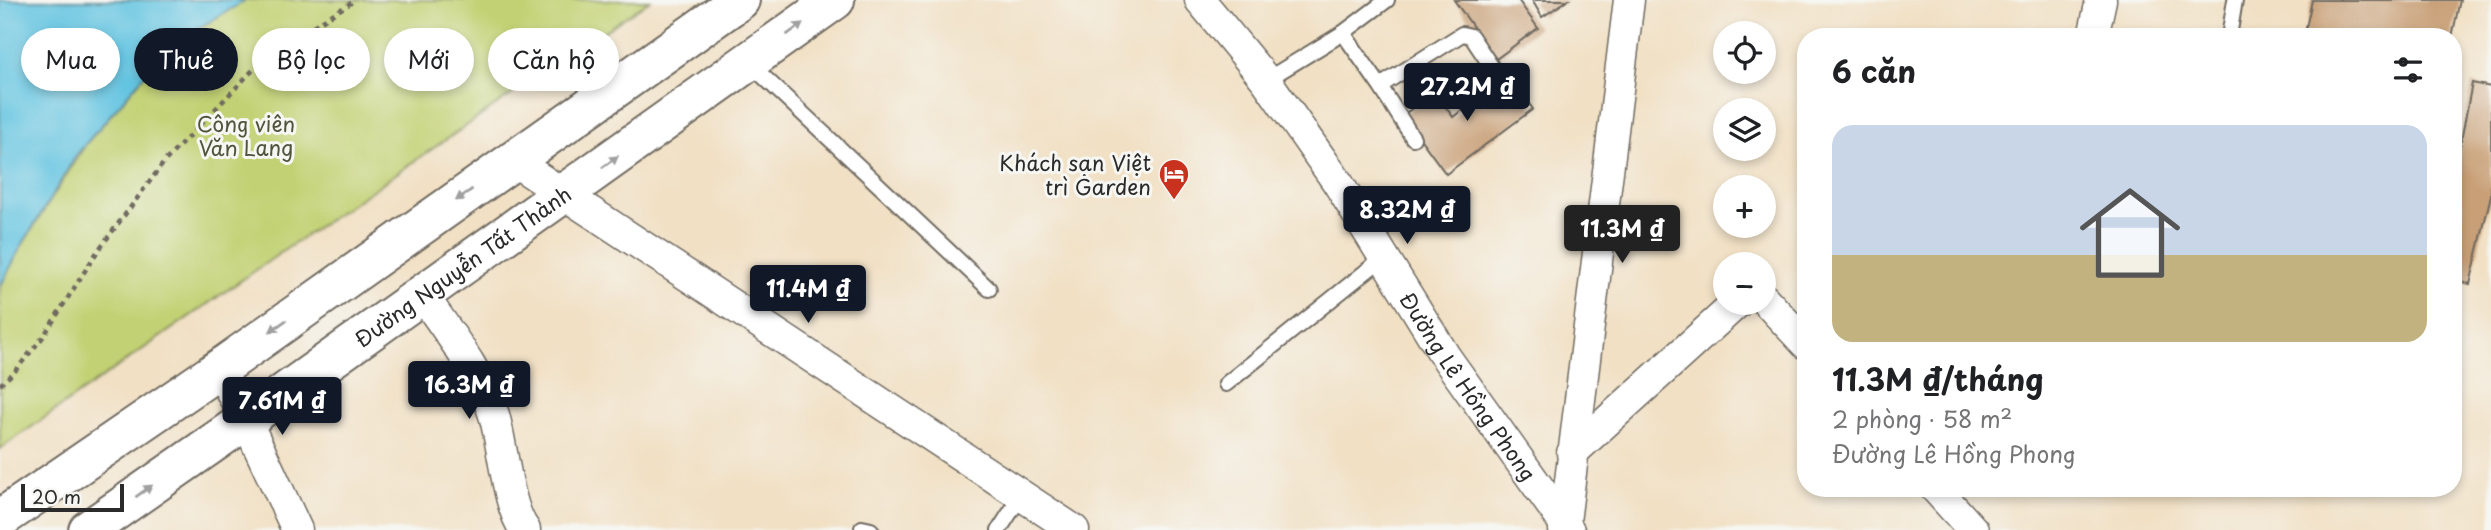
<!DOCTYPE html>
<html lang="vi">
<meta charset="utf-8">
<style>
body{margin:0;font-family:"Playpen Sans",sans-serif;background:#f2f2f2;color:#202124;height:100vh;display:flex;flex-direction:column;font-size:26px;white-space:nowrap}
*{box-sizing:border-box;margin:0}
p{font-size:23px;color:#757577}
.icon{flex:none;width:38px;height:38px;fill:none;stroke:currentColor;stroke-width:2;stroke-linecap:round;stroke-linejoin:round}
.map{position:relative;flex:1;overflow:hidden}
.panel{position:absolute;left:1797px;top:28px;width:665px;height:469px;display:flex;flex-direction:column;background:#fff;border-radius:28px;box-shadow:0 4px 10px #0003}
.panel>*{flex:none}
.banner{position:absolute;left:21px;top:28px;width:665px;height:63px;display:flex;gap:14px}
.controls{position:absolute;left:1713px;top:21px;display:grid;gap:14px}
.controls a{display:grid;place-items:center;width:63px;height:63px;border-radius:50%;background:#fff;box-shadow:0 4px 10px #0003;font-size:35px}
.scale{position:absolute;left:21px;bottom:18px;width:103px;box-sizing:border-box;padding-left:7px;border:4px solid #2b2b2b;border-top:0;font-size:19px;line-height:24px;white-space:nowrap;color:#2b2b2b;-webkit-text-stroke:5px #f6f6f2;paint-order:stroke}
.price{position:absolute;translate:-50% -60px;padding:0 16px;border-radius:7px;background:#111827;color:#fff;font-size:23px;line-height:46px;filter:drop-shadow(0 2px 4px #0008)}
.price::after{content:'';position:absolute;left:50%;top:42px;width:21px;height:16px;margin-left:-10px;background:inherit;clip-path:polygon(0 0,100% 0,50% 100%)}
.price.on{background:#222;color:#fff}
ul{padding:0;list-style:none}
li{display:grid;align-content:center;gap:14px;height:371px;padding:0 35px}
li span{display:grid;place-items:center;height:217px;border-radius:21px;color:#555}
li>.icon{margin-inline-start:auto}
span .icon{width:126px;height:126px;fill:#fffc;stroke-width:1}
li b{font-size:30px}
h2{display:flex;justify-content:space-between;align-items:center;height:84px;padding:0 35px;font-size:30px}
.chip{padding:0 24px;border-radius:32px;background:#fff;box-shadow:0 4px 10px #0003;font-size:24px;line-height:63px}
.chip.on{background:#111827;color:#fff}
.map>svg:first-child{display:block}
</style>
<div class="map">
<svg width="2491" height="530" viewBox="0 0 2491 530">
<rect width="100%" height="100%" fill="#f6f6f2"/>
<filter id="ink" filterUnits="userSpaceOnUse"><feTurbulence type="fractalNoise" baseFrequency=".0143" numOctaves="2"/><feDisplacementMap in="SourceGraphic" scale="14" xChannelSelector="R" yChannelSelector="G"/><feConvolveMatrix kernelMatrix="1 2 1 2 8 2 1 2 1" color-interpolation-filters="sRGB"/></filter>
<filter id="wash" filterUnits="userSpaceOnUse"><feTurbulence type="fractalNoise" baseFrequency=".00686" numOctaves="4" result="noise"/><feDisplacementMap in="SourceGraphic" scale="28" xChannelSelector="R" yChannelSelector="G"/><feGaussianBlur stdDeviation="1.57" result="paint"/><feColorMatrix in="noise" values="0 0 0 0 0 0 0 0 0 0 0 0 0 0 0 0 0 1.4 0 .05"/><feComposite in="paint" operator="in"/></filter>
<g filter="url(#wash)">
<rect width="100%" height="100%" fill="#f1e0c4"/>
<!-- green -->
<path fill="#c2d173" stroke="#767e4f" stroke-width="2" d="M 246,0 L 650,0 L 276,256 L 0,449 L 0,287 L 21,247 L 86,144 L 170,45 Z"/>
<!-- water -->
<path fill="#63c4e1" stroke="#477886" stroke-width="2" d="M 0,0 L 246,0 L 170,45 L 77,154 L 21,247 L 0,287 Z"/>
<g id="blocks">
<!-- building -->
<path fill="#c89f76" d="M 1454,0 L 1518,0 L 1538,28 L 1496,59 Z
M 1532,0 L 1568,0 L 1542,17 Z
M 2312,0 L 2460,0 L 2452,37 L 2304,37 Z
M 1508,76 L 1533,109 L 1446,174 L 1403,115 L 1435,92 L 1453,117 Z
M 2472,83 L 2491,87 L 2491,195 L 2470,284 L 2454,280 L 2454,178 Z"/>
</g>
</g>
<g filter="url(#ink)">
<use href="#blocks" fill-opacity="0" stroke="#706a61" stroke-width="2"/>
<g fill="none" stroke-linecap="round" stroke-linejoin="round">
<!-- service casing -->
<g stroke="#706a61" stroke-width="18">
<path id="service" d="M 1343,33 L 1380,86 L 1462,34 L 1471,36 L 1491,66
M 2229,37 L 2235,0
M 749,63 L 989,289
M 1266,80 L 1343,33 L 1387,0
M 1380,86 L 1413,138
M 1226,384 L 1384,257
M 862,528 L 871,530
M 999,530 L 1022,494"/>
</g>
<!-- minor casing -->
<g stroke="#706a61" stroke-width="33">
<g id="minor">
<path id="s1" d="M 1200,0 L 1266,80 L 1338,183 L 1445,356 L 1569,530"/>
<path d="M 2093,37 L 2101,0"/>
<path d="M 512,160 L 1074,530"/>
<path d="M 422,294 C 446,329 482,375 494,415 C 503,445 507,507 525,530"/>
<path d="M 1764,299 L 1806,344"/>
<path d="M 219,369 L 246,420 L 297,530"/>
<path d="M 1572,453 L 1737,303"/>
<path d="M 1935,488 L 1973,530"/>
<path d="M 1564,530 L 1629,0"/>
</g>
</g>
<!-- primary casing -->
<g stroke="#706a61" stroke-width="42">
<g id="primary">
<path d="M 0,519 L 219,369 L 740,0"/>
<path id="s2" d="M 88,530 L 246,420 L 835,0"/>
</g>
</g>
<!-- path -->
<path stroke="#706a61" stroke-width="4.5" stroke-dasharray="5 5" stroke-linecap="butt" d="M 0,385 L 15,371 L 43,337 L 97,252 L 165,161 L 254,69 L 308,29 L 356,0"/>
<!-- service -->
<use href="#service" stroke="#fff" stroke-width="14"/>
<!-- minor -->
<use href="#minor" stroke="#fff" stroke-width="30"/>
<!-- primary -->
<use href="#primary" stroke="#fff" stroke-width="38"/>
</g>
<!-- one-way arrows -->
<defs><path id="oneway-solid" d="M-6-.8H1V-3.2L6.5 0L1 3.2V.8H-6Z" transform="scale(1.75)"/></defs>
<g fill="#a0a0a0">
<use href="#oneway-solid" transform="translate(795 29) rotate(-36)"/>
<use href="#oneway-solid" transform="translate(610 162) rotate(-36)"/>
<use href="#oneway-solid" transform="translate(464 195) rotate(145)"/>
<use href="#oneway-solid" transform="translate(278 326) rotate(145)"/>
<use href="#oneway-solid" transform="translate(144 491) rotate(-35)"/>
</g>
</g>
<!-- icons -->
<defs>
<g id="hotel-pin" transform="scale(1.575)"><path d="M0 17L-7.5 6A9.5 9.5 0 1 1 7.5 6Z" fill="#c8321e" stroke="#f6f6f2"/><path d="M-6-4.5h1.5V1H6V5H4.5V3h-9V5H-6ZM-4 0a1.8 1.8 0 1 1 3.6 0ZM.5 0V-2.5h3Q6-2.5 6 0Z" fill="#fff"/></g>
</defs>
<g fill-rule="evenodd">
<use href="#hotel-pin" x="1174" y="174"/>
</g>
<g text-anchor="middle" dominant-baseline="central" stroke-width="6" stroke-linejoin="round" paint-order="stroke">
<!-- park labels -->
<g font-size="21" fill="#51543d" stroke="#f6f6f2">
<text x="246" y="123">Công viên<tspan x="246" dy="24">Văn Lang</tspan></text>
</g>
<!-- poi labels -->
<g font-size="21" fill="#2b2b2b" stroke="#f6f6f2" text-anchor="end">
<text x="1151" y="162">Khách sạn Việt<tspan x="1151" dy="24">trì Garden</tspan></text>
</g>
<!-- street labels -->
<g font-size="21" fill="#2b2b2b" stroke="#f6f6f2">
<text stroke="none"><textPath href="#s2" startOffset="458">Đường Nguyễn Tất Thành</textPath></text>
<text stroke="none"><textPath href="#s1" startOffset="471">Đường Lê Hồng Phong</textPath></text>
</g>
</g>
</svg>
<div class="controls">
<a><svg class="icon" aria-label="locate" viewBox="0 0 24 24"><circle cx="12" cy="12" r="6"/><path d="M12 2v4M12 18v4M2 12h4M18 12h4"/></svg></a>
<a><svg class="icon" aria-label="layers" viewBox="0 0 24 24"><path d="M12 4l9 5-9 5-9-5zM3 14l9 5 9-5"/></svg></a>
<a>+</a>
<a>−</a>
</div>
<div class="scale">20 m</div>
<b class="price" style="left:1467px;top:123px">27.2M ₫</b>
<b class="price" style="left:1407px;top:246px">8.32M ₫</b>
<b class="price on" style="left:1622px;top:265px">11.3M ₫</b>
<b class="price" style="left:808px;top:325px">11.4M ₫</b>
<b class="price" style="left:469px;top:421px">16.3M ₫</b>
<b class="price" style="left:282px;top:437px">7.61M ₫</b>
<div class="banner">
<a class="chip">Mua</a>
<a class="chip on">Thuê</a>
<a class="chip">Bộ lọc</a>
<a class="chip">Mới</a>
<a class="chip">Căn hộ</a>
</div>
<section class="panel">
<h2>6 căn<svg class="icon" aria-label="filters" viewBox="0 0 24 24"><path d="M4 7h16M4 17h16"/><circle cx="9" cy="7" r="2"/><circle cx="15" cy="17" r="2"/></svg></h2>
<ul>
<li><span style="background:linear-gradient(#c9d6e8 60%,#c2b280 0)"><svg class="icon" aria-label="home" viewBox="0 0 24 24"><path d="M3 11l9-7 9 7M6 9v11h12V9"/></svg></span><div><b>11.3M ₫/tháng</b><p>2 phòng · 58 m²</p><p>Đường Lê Hồng Phong</p></div></li>
</ul>
</section>
</div>
